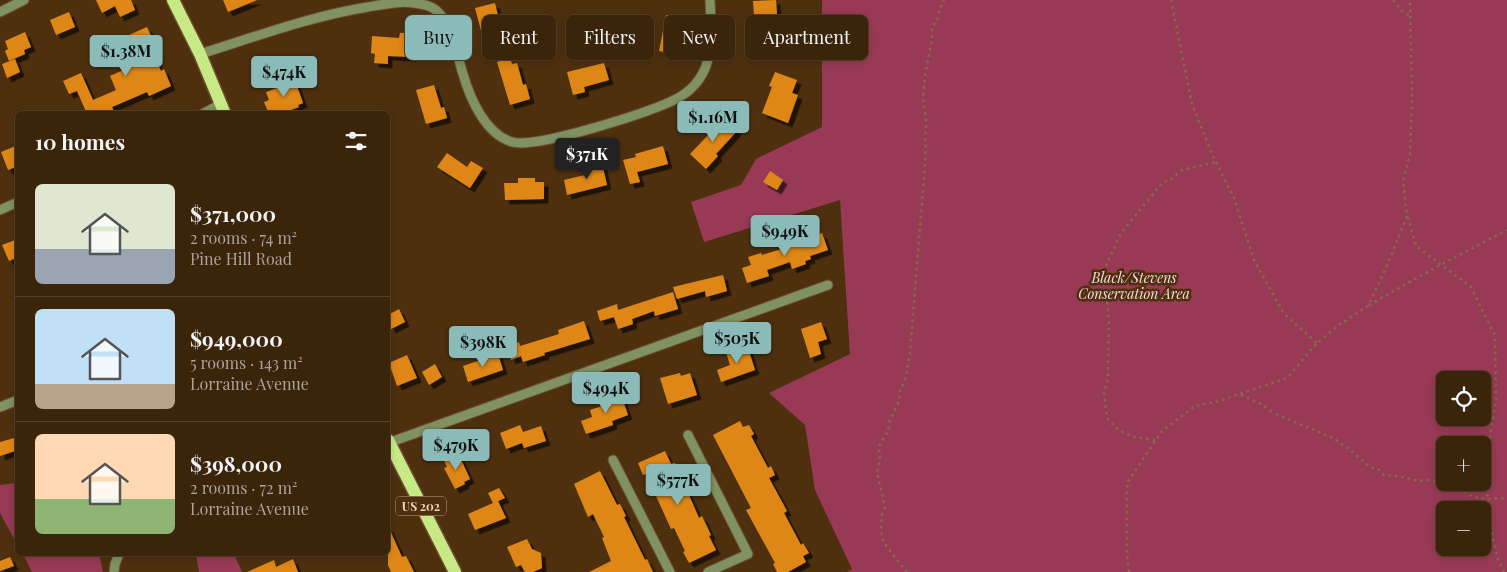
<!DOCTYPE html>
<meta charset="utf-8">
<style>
body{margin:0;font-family:"Playfair Display",serif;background:#412c13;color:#f1f3f6;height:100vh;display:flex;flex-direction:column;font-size:19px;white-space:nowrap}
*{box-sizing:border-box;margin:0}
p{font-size:16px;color:#aba49c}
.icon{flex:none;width:28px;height:28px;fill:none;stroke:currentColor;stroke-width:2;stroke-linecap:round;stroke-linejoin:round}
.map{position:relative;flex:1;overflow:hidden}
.side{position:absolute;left:15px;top:111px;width:375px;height:445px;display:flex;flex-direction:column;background:#3a240a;border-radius:8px;box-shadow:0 2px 8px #0003,0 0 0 1px #54412b}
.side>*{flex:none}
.hud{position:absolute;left:405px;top:15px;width:475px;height:45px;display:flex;gap:10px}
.controls{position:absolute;left:1436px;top:371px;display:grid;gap:10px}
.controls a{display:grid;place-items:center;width:55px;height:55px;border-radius:8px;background:#3a240a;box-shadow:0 2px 8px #0003,0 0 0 1px #54412b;font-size:25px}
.price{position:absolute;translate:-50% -42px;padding:0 11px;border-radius:5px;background:#8bbbb9;color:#111;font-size:16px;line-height:32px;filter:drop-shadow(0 1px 2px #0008)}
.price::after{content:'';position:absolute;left:50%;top:30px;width:15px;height:11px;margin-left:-8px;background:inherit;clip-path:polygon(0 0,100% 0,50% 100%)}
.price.on{background:#222;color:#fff}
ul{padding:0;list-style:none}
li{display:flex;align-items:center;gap:15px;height:125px;padding:0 20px}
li+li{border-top:1px solid #54412b}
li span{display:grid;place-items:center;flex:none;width:140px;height:100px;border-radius:8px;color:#555}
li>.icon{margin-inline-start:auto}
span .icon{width:60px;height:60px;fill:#fffc;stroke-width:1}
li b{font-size:21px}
h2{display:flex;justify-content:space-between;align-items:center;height:60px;padding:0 20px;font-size:21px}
.chip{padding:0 18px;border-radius:8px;background:#3a240a;box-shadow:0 2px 8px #0003,0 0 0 1px #54412b;font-size:18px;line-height:45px}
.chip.on{background:#8bbbb9;color:#111}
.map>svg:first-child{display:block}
</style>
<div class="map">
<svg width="1507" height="572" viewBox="0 0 1507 572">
<defs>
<filter id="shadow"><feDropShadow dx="4.5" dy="4.5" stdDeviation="0" flood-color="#0009"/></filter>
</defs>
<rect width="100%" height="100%" fill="#4e300e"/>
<!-- green -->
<path fill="#983a56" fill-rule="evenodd" d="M 822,0 L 1507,0 L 1507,572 L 847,572 L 852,569 L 815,490 L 805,425 L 769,393 L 850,354 L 840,200 L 704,242 L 691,202 L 741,185 L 756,159 L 822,127 ZM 1445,380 L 1482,380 L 1482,418 L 1445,418 ZM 1445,445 L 1482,445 L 1482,482 L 1445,482 ZM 1445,510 L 1482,510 L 1482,548 L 1445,548 Z
M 17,483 L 18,483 L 17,544 L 0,513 L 0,485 Z
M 23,554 L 99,554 L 103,572 L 32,572 Z
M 196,554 L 234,554 L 242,572 L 199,572 Z"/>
<!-- building -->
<path fill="#df8715" filter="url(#shadow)" d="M 96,0 L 131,0 L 135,10 L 120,17 L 115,6 L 102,13 Z
M 223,0 L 257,0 L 228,12 Z
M 776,0 L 779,42 L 763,43 L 760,15 L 754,16 L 753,1 Z
M 495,3 L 502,33 L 483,38 L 475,8 Z
M 69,12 L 75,27 L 56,35 L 50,20 Z
M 666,15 L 680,18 L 678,33 L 683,34 L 678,55 L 659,51 Z
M 147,27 L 154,42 L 148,44 L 161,71 L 164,69 L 171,86 L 149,96 L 147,92 L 112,107 L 115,114 L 87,114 L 77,91 L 69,94 L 63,81 L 81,73 L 93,100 L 116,90 L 110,76 L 130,67 L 125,56 L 128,54 L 120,39 Z
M 25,32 L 31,47 L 24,50 L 25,54 L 9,61 L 5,51 L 8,49 L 5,41 Z
M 400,33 L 414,33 L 413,57 L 388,56 L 388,64 L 374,63 L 375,54 L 371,53 L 372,36 L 399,38 Z
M 510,58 L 512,64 L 517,63 L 523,85 L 526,84 L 530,99 L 510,105 L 497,62 Z
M 15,59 L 20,72 L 7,78 L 2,64 Z
M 604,63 L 609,80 L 584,87 L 585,92 L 573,95 L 567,72 Z
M 775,72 L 797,80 L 792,93 L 798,95 L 788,123 L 762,113 L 772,87 L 769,86 Z
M 293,75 L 303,103 L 298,105 L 299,107 L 280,114 L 269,114 L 264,102 L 269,100 L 266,92 L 285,85 L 283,79 Z
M 434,85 L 441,108 L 444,107 L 447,118 L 426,124 L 416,90 Z
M 722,117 L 737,131 L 716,154 L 718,156 L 706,169 L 690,154 L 709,134 L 707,132 Z
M 18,145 L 18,166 L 8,170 L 1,152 Z
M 663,146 L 668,164 L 637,172 L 640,182 L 630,184 L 623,160 L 636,157 L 635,154 Z
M 447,153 L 467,167 L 471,161 L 483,168 L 470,188 L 437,167 Z
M 602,163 L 607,185 L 567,195 L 564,180 L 589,174 L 587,167 Z
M 770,171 L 783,180 L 777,190 L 763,182 Z
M 518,178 L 535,178 L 535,182 L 544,182 L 544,199 L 505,200 L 504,183 L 518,183 Z
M 822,233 L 828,250 L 810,256 L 811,259 L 805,261 L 806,264 L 792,269 L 790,262 L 767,270 L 769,276 L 747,283 L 742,268 L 751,265 L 748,257 L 761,253 L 762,255 L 791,246 L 791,244 L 797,241 Z
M 18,239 L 18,257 L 9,261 L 2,245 Z
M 723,275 L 727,291 L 706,297 L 705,291 L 677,299 L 673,287 Z
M 673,292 L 678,309 L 655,316 L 654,311 L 632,319 L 633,324 L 618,329 L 614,317 L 600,321 L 597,311 L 617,304 L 618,310 Z
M 399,309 L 405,322 L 391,329 L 388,321 L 388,315 Z
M 584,321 L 590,339 L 544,353 L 545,355 L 523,362 L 521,356 L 511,360 L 507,346 L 519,342 L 520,346 L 559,334 L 558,330 Z
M 821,322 L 827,339 L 818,342 L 821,354 L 810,358 L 801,329 Z
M 747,345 L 755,370 L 721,382 L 717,370 L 730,365 L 726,352 Z
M 498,354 L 503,370 L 468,382 L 463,366 Z
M 407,355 L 417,378 L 397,386 L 389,363 Z
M 435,364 L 442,377 L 429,385 L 422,372 Z
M 680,373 L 681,376 L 690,373 L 697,395 L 668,404 L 660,378 Z
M 620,392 L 628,415 L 612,421 L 613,425 L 586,434 L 581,421 L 592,417 L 590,410 L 611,403 L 608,396 Z
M 740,421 L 743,427 L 749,425 L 754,434 L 751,436 L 768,468 L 771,466 L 775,475 L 769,478 L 787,511 L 784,513 L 801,545 L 803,543 L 809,553 L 803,556 L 806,562 L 788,572 L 777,572 L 773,564 L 775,563 L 746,510 L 751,508 L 713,435 Z
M 520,425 L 523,432 L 541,426 L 546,441 L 524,448 L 522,443 L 506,449 L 500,433 Z
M 18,437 L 18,450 L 0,456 L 0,442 Z
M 665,451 L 671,464 L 675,463 L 699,518 L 702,516 L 711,535 L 709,536 L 716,550 L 689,563 L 683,552 L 685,551 L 674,528 L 671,529 L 646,474 L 643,475 L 638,463 Z
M 458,453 L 470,479 L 464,482 L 465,484 L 455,489 L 444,468 L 447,467 L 444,460 Z
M 600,471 L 617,505 L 620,504 L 626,516 L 624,517 L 645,560 L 647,559 L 653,572 L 589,572 L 611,561 L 602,538 L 604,537 L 593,514 L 588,517 L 574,484 Z
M 499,488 L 505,498 L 498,501 L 506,518 L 475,530 L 468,514 L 493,503 L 488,493 Z
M 388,526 L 402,557 L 406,556 L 414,572 L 391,572 L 388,565 Z
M 527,539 L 532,549 L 541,553 L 542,568 L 533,572 L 525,572 L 521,565 L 516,567 L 507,547 Z
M 10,557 L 14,566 L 0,571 L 0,561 Z
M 293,559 L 298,572 L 247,572 L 274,560 L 276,567 Z"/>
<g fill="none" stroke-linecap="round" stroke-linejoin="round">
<!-- minor casing -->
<g stroke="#6b4e2e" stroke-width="11">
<path id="minor" d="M 0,12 L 24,0
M 200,54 C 255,37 311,16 368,7 C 385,4 403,0 420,4 C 426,5 433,7 437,11 C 454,27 456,53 463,74 C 470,98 485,134 512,142 C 536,149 646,113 672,101 C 716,81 712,41 710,0
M 202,114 L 221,104
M 0,210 L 18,202
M 0,407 L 18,400
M 688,435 L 748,554 L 708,572
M 388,443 L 828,285
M 613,460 L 670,572
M 114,572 L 115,564 L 119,554"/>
</g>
<!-- major casing -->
<g stroke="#6b4e2e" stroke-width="15">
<path id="major" d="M 173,0 L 200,54 L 225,114
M 388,440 L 455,572"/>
</g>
<!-- path -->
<path stroke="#85694b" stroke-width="2.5" stroke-dasharray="2.5 4" stroke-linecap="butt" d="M 1171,0 L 1192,104 L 1212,154 L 1234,198 L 1254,260 L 1284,314 L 1317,343
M 1393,0 L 1402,11 L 1410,16
M 1408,217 L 1416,246 L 1471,287 L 1495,336 L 1496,400 L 1488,449 L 1487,508 L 1497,557 L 1504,572
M 1369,305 L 1440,265 L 1507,230
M 1241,395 L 1261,404 L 1272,412
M 1276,414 L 1333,438 L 1348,448 L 1370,467 L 1378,469 L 1384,475 L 1397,476 L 1418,481 L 1430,480 L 1459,489 L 1474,497 L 1487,499 L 1507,498
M 1155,440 L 1135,437 L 1124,433 L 1115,427 L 1107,418 L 1104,394 L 1108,378 L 1109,322 L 1107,301 L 1104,289 L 1105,268 L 1121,233 L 1162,183 L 1171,179 L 1182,170 L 1216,162
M 907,572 L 884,543 L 881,531 L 882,515 L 885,507 L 877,472 L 880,460 L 879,446 L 888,431 L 889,423 L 899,401 L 900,391 L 905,380 L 910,354 L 925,165 L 926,120 L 923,97 L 925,76 L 932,39 L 932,27 L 938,18 L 940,8 L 944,0
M 1129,572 L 1127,554 L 1127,483 L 1162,431 L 1195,406 L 1219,401 L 1287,378 L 1317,343 L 1339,325 L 1368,306 L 1386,268 L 1407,216 L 1403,181 L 1410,154 L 1412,98 L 1410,0"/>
<!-- minor -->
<use href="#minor" stroke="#809162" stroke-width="9"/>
<!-- major -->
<use href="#major" stroke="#c7ea87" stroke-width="12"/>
</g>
<g text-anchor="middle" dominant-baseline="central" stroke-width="5" stroke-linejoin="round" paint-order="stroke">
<!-- shield labels -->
<rect fill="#4e300e" stroke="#bda389" stroke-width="1" x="396" y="496.5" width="50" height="19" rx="4"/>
<g font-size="12" font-weight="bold" fill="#edd4be">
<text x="421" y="506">US 202</text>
</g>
<!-- park labels -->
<g font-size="14" font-style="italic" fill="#f8d8de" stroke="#4e300e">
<text x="1134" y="277">Black/Stevens<tspan x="1134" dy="16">Conservation Area</tspan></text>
</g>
</g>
</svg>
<div class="controls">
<a><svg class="icon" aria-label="locate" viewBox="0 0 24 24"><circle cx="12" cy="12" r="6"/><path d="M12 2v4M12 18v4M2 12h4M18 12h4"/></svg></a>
<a>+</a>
<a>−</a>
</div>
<b class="price" style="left:126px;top:77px">$1.38M</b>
<b class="price" style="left:284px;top:98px">$474K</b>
<b class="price" style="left:713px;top:143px">$1.16M</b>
<b class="price on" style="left:587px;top:180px">$371K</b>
<b class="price" style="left:785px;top:257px">$949K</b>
<b class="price" style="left:737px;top:364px">$505K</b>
<b class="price" style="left:483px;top:368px">$398K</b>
<b class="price" style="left:606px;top:414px">$494K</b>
<b class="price" style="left:456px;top:471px">$479K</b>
<b class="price" style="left:678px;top:506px">$577K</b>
<div class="hud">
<a class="chip on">Buy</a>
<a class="chip">Rent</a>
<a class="chip">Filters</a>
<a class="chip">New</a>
<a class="chip">Apartment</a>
</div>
<section class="side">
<h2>10 homes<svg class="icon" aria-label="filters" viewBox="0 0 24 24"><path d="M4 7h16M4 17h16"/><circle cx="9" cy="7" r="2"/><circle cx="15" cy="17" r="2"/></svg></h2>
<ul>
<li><span style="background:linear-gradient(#dfe7d0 65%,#9aa5b1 0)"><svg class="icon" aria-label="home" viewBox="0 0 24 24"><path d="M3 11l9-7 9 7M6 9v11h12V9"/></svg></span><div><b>$371,000</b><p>2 rooms · 74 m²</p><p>Pine Hill Road</p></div></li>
<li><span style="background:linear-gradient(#bfe0f5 75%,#b9a48a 0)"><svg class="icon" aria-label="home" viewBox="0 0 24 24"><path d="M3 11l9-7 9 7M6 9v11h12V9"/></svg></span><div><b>$949,000</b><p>5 rooms · 143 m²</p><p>Lorraine Avenue</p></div></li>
<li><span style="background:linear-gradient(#ffd9b3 65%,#8fb573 0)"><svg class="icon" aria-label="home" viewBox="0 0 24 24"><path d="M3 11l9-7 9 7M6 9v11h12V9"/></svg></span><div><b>$398,000</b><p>2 rooms · 72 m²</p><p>Lorraine Avenue</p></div></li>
</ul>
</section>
</div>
